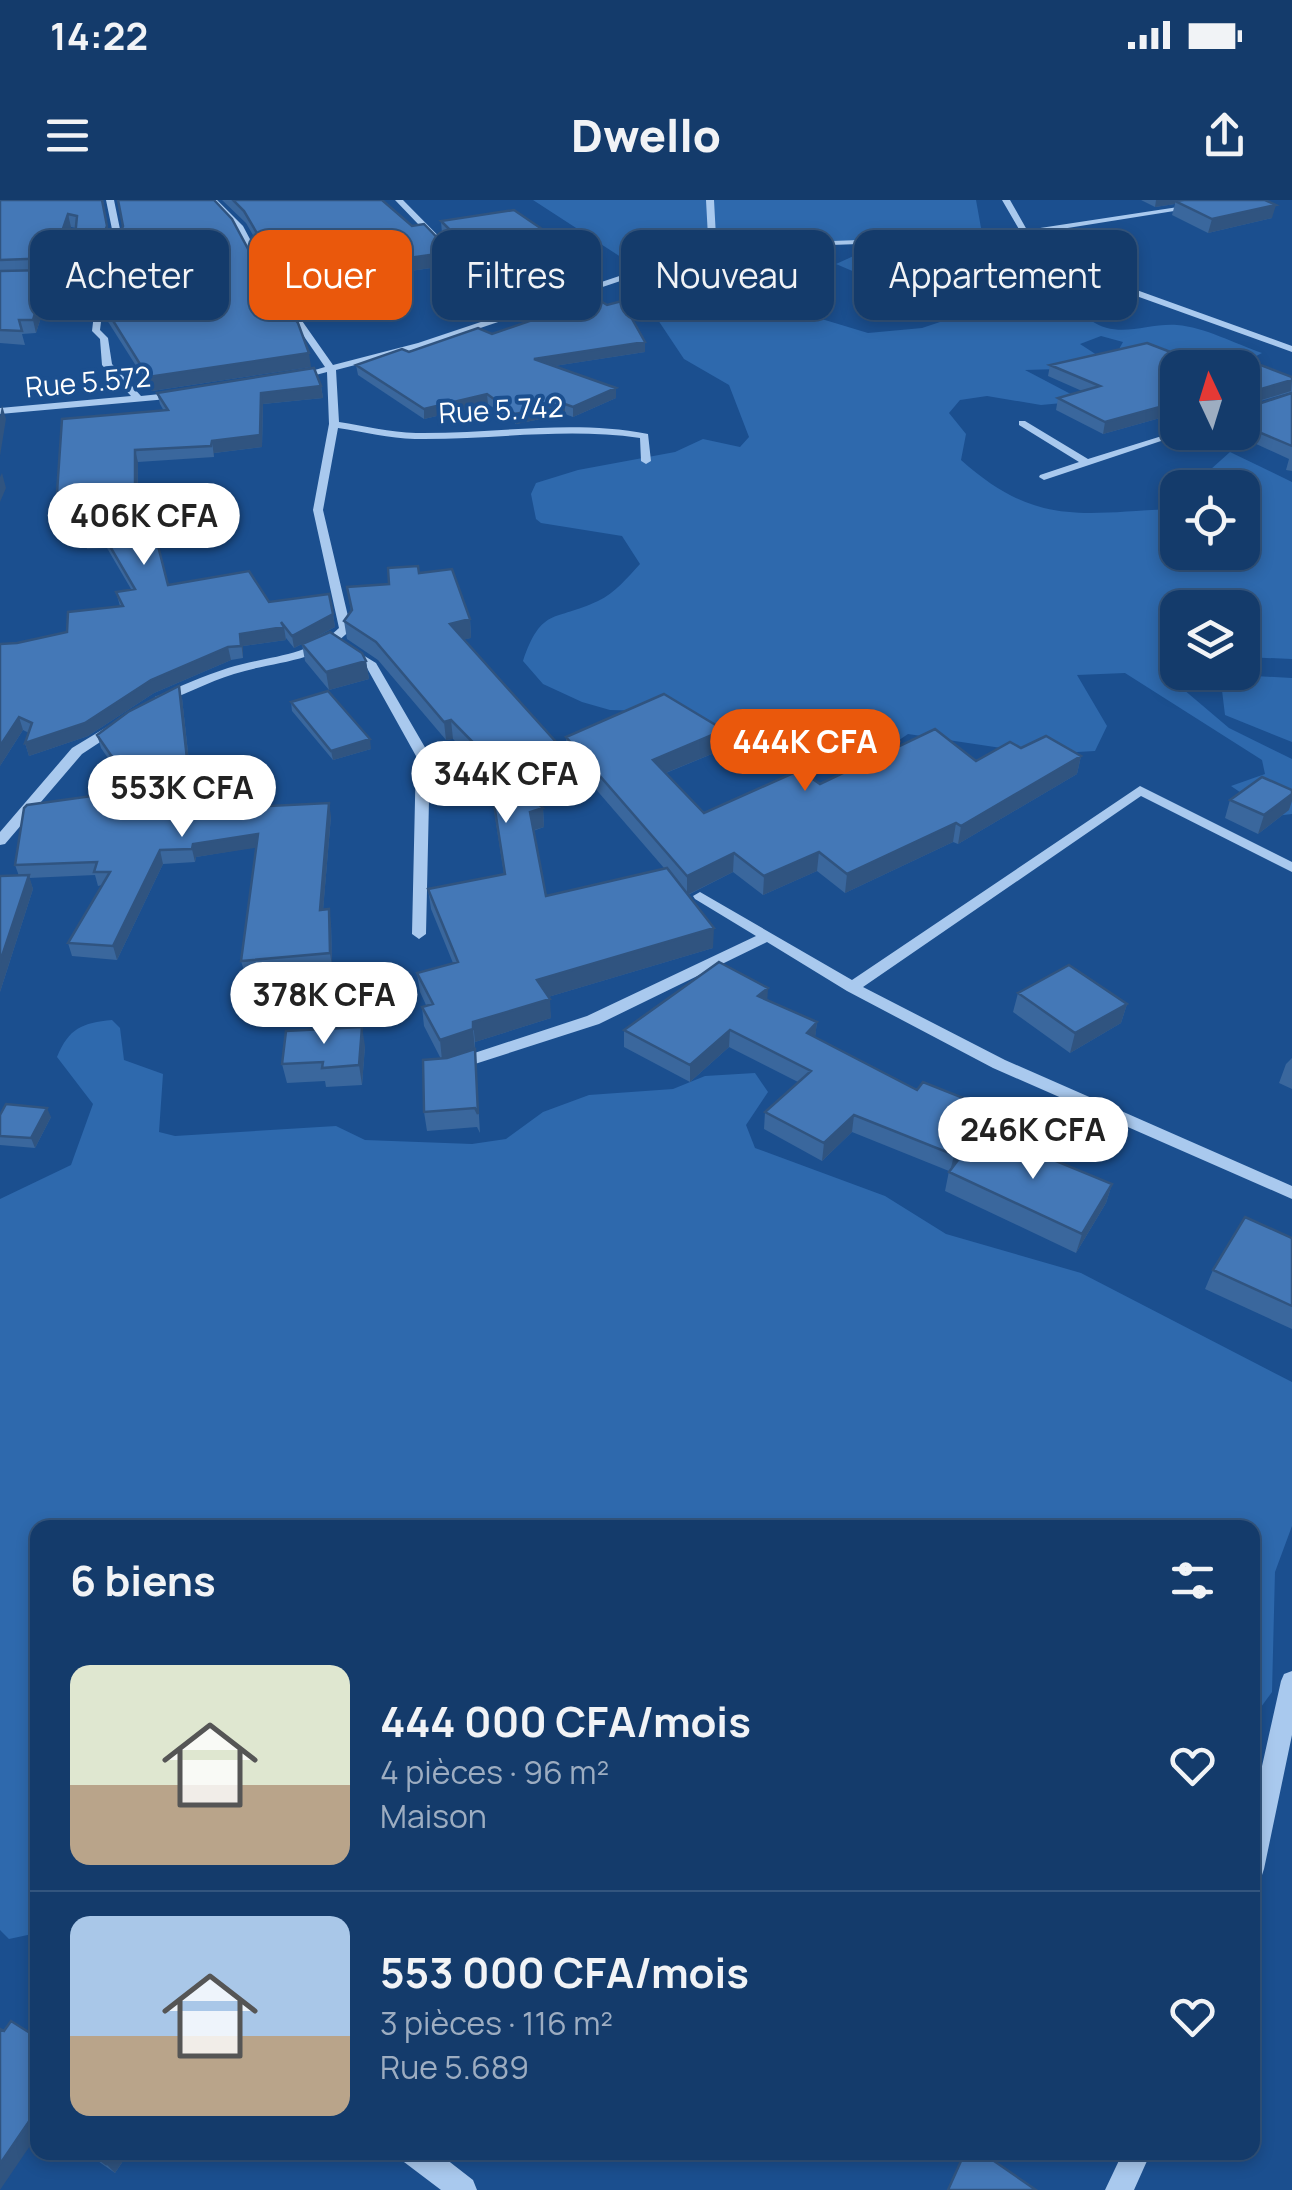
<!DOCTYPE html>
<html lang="fr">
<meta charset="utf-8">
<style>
body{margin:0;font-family:Manrope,sans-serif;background:#214673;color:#f1f3f6;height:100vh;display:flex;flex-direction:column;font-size:38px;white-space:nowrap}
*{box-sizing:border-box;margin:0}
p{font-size:32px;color:#9dadc1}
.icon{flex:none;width:55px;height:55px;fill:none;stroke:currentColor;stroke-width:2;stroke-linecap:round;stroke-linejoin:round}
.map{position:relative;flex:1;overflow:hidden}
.drawer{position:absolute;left:30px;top:1320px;width:1230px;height:640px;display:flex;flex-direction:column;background:#143b6b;border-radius:20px;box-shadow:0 5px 15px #0003,0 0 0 2px #33557e}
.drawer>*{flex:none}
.guide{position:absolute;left:30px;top:30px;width:1232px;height:90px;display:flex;gap:20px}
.needle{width:65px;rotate:356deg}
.fabs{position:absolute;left:1160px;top:150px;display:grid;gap:20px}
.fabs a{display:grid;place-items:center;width:100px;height:100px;border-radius:20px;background:#143b6b;box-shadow:0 5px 15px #0003,0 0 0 2px #33557e;font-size:50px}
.price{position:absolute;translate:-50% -85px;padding:0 22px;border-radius:35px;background:#fff;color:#222;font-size:32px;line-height:65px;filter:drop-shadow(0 2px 5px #0008)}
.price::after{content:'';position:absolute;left:50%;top:60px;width:30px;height:22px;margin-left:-15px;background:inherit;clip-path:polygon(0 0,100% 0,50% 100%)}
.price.active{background:#ea580c;color:#fff}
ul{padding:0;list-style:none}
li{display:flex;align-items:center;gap:30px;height:250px;padding:0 40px}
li+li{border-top:2px solid #33557e}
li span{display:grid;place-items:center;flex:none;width:280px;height:200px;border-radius:20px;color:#555}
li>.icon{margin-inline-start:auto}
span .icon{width:120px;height:120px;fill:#fffc;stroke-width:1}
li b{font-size:42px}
h2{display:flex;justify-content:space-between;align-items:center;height:120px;padding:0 40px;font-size:42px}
.chip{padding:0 35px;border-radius:20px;background:#143b6b;box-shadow:0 5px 15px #0003,0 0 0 2px #33557e;font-size:35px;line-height:90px}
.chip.active{background:#ea580c;color:#fff}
.status{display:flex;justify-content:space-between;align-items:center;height:70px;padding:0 50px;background:#143b6b;direction:ltr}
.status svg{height:28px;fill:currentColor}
header{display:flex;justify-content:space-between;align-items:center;height:130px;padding:0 40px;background:#143b6b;font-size:45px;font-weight:800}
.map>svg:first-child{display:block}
</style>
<div class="status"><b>14:22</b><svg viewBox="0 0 49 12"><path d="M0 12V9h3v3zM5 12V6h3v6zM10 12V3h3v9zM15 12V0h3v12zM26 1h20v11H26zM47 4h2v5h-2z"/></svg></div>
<header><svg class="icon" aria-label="menu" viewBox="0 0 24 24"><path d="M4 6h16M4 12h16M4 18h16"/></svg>Dwello<svg class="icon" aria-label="share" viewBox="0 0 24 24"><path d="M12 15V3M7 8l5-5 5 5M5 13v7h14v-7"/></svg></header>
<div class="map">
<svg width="1292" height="1990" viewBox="0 0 1292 1990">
<rect width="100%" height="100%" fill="#1b4f8f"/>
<!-- green -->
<path fill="#2e69ad" d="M 533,0 L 976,0 L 983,39 L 874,41 L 751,51 L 647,74 Z
M 891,50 L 974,54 L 969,59 L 931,69 C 961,94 1002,105 1041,93 C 1048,91 1055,85 1062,84 C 1078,82 1099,95 1114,101 L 1110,111 L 1090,120 C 1119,140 1145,123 1177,125 C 1204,127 1236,144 1262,153 L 1241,164 L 1187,154 L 1177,160 L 1114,158 L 1123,142 L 1101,136 L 1080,144 L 1100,157 L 1058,169 L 1025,170 L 1084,201 L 1041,205 L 987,196 L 960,200 L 949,213 L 966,234 L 961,260 C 1034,325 1077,314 1168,309 L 1177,300 L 1178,352 L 1242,352 L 1242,288 L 1191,287 L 1230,252 L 1292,282 L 1292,459 L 1243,457 L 1242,408 L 1178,408 L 1178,472 L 1196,473 L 1183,489 L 1229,528 L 1292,559 L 1292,614 L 1275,616 L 1231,586 L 1265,574 L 1262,560 L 1125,473 L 1077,475 L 1107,526 L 1095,551 L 1042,554 L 908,534 L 861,566 L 816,574 L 739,550 L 689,512 L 610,510 L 582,502 L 543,484 L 523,461 C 542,406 554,422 598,401 C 615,393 628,377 640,364 L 622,336 L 541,323 L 536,319 L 531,294 L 536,283 L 578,270 L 675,252 L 703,239 L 740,247 L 749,237 L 729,185 L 684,159 L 654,114 L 631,100 L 673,106 L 683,101 L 670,81 L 693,80 L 868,133 L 922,128 L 943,121 L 934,106 L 836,64 L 858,54 Z
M 1220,474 L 1292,478 L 1292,542 L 1225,515 Z
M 112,820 L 120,828 L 124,860 L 163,874 L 159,932 L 175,936 L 336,926 L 365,940 L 472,944 L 506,939 L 543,912 L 589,895 L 673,889 L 705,876 L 755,873 L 768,892 L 746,925 L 755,948 L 885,996 L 946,1034 L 1081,1073 L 1292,1182 L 1292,1326 L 1275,1372 L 1272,1492 L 1253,1518 L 1252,1328 L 38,1328 L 37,1733 L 9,1739 L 0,1730 L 0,999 L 71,965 L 93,904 L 57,857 C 69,828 82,823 112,820 Z"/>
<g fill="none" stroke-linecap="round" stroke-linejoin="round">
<!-- minor -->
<path fill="#a9c9ee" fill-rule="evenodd" d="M 106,0 L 114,0 L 122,39 L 106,75 L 114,82 L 104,97 L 100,130 L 108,138 L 112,164 L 141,196 L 179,192 L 184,195 L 179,198 L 0,214 L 0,208 L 131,196 L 102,165 L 100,139 L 92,131 L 96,97 L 105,83 L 98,76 L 114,39 Z
M 209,0 L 217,0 L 243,26 L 267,71 L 333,165 L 418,143 L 514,111 L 468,76 L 395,0 L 403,0 L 474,72 L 521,109 L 670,59 L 717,52 L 708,37 L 706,0 L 714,0 L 716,37 L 724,51 L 777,43 L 996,35 L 1020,31 L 1002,0 L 1010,0 L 1027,30 L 1224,0 L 1243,0 L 1005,38 L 1056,61 L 1292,146 L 1292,152 L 1050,65 L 995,39 L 777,47 L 674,63 L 424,147 L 336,170 L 339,222 C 364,226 390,232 416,233 C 494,234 571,219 648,234 L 651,261 L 646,264 L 641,261 L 640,238 C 564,227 491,240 415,239 C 389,238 364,232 338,228 L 323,310 L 351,429 C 321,463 274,461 234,474 C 208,482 184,495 159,504 L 155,503 L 155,497 C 179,487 203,476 228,468 C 266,456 309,457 339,428 L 313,310 L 329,224 L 327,172 L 293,181 L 288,178 L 325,167 L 259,71 L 237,29 Z
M 97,75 L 94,79 L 0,80 L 0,76 Z
M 1019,221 L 1025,221 L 1088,259 L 1178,231 L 1188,232 L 1044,280 L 1039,277 L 1040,275 L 1079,262 L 1019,225 Z
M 348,446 L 376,463 L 430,556 L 426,734 L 419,739 L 412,734 L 416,556 L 367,468 L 342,450 Z
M 115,522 L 120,523 L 120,529 L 82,554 L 5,644 L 0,645 L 0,632 L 72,548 Z
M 1140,586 L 1292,662 L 1292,672 L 1141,596 L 863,787 L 1005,860 L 1292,986 L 1292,999 L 993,868 L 847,791 L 767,742 L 599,824 L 453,871 L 445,866 L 447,862 L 587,816 L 756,736 L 695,699 L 693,696 L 700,692 L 852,780 Z
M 1292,1471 L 1292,1535 L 1264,1669 L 1261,1678 L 1252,1681 L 1252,1611 L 1281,1481 L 1284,1474 Z
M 401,1952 L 437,1952 L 473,1980 L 477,1990 L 441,1990 L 404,1962 Z
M 1123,1952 L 1151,1952 L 1134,1990 L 1105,1990 Z"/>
</g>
<!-- wall -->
<path fill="#3a679d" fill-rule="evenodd" d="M 0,0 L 103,0 L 110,39 L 96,70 L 76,71 L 73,58 L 76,28 L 71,27 L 56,71 L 49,71 L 52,83 L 36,133 L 22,134 L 25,145 L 0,143 Z
M 222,0 L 382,0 L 412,26 L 451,52 L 452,65 L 284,89 L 246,23 Z
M 1141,0 L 1265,0 L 1272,18 L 1208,33 L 1172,15 L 1175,4 L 1155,7 Z
M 441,21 L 558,40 L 558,59 L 508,68 L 494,59 L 470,62 L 442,34 Z
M 123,26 L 311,167 L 152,191 L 105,117 L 102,103 L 111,75 L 108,61 Z
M 98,73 L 100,84 L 92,97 L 91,111 L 74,112 L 71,101 Z
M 492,134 L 645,152 L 554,166 L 616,188 L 616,198 L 573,217 L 565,214 L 516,224 L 488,204 L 424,219 L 358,175 L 356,165 Z
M 1147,143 L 1207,166 L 1240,157 L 1292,177 L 1292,192 L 1243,206 L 1246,208 L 1292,193 L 1292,271 L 1286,270 L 1289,259 L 1230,232 L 1242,232 L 1242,168 L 1178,168 L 1178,213 L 1103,234 L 1056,210 L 1058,198 L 1082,191 L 1048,176 L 1050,165 Z
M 321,186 L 323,198 L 263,204 L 262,247 L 214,253 L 214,257 L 138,262 L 138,334 L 168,385 L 333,414 L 335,427 L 307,442 L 366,461 L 369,479 L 329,490 L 305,461 L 302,444 L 294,448 L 286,438 L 286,440 L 243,446 L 243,458 L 231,460 L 154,493 L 88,536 L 29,556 L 25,543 L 29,533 L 23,530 L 0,566 L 17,443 L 67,432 L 120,406 L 116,392 L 131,389 L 107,348 L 87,349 L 84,337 L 89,303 L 60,305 L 57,293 L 164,211 L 160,204 L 157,193 Z
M 419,373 L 470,419 L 471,438 L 464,439 L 567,554 L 566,537 L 724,530 L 724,549 L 666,573 L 704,613 L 820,584 L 976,561 L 1021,548 L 1081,556 L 1077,574 L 958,644 L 953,642 L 845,693 L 817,671 L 763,695 L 733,672 L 688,695 L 713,748 L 548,797 L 551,818 L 475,842 L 475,849 L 447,858 L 475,849 L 480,933 L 477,927 L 427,931 L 424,912 L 441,859 L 424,826 L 422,807 L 426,805 L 420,792 L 417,773 L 453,763 L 431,709 L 428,689 L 504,674 L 493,603 L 491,584 L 496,583 L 453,539 L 446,540 L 378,460 L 347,439 L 344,421 L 351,412 L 347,387 L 389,384 ZM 574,564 L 664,668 L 546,696 L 533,631 L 544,627 L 543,608 L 531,596 L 575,581 Z
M 182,498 L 189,561 L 211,596 L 150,612 L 331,616 L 323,710 L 331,723 L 332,766 L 245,774 L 241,761 L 256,647 L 196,657 L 195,662 L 163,664 L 117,760 L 72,756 L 68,743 L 102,685 L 98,686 L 95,675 L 29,678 L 33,689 L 0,792 L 0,676 L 19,676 L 15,665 L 130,590 L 101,548 L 97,535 Z
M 291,502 L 371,549 L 333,560 L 292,511 Z
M 1230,600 L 1289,610 L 1258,634 L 1225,618 Z
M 1018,793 L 1127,804 L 1121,823 L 1070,853 L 1013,812 Z
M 768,800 L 817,822 L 815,837 L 917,890 L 986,907 L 982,924 L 960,958 L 1042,959 L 1112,984 L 1106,1003 L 1076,1053 L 945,991 L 949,971 L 852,932 L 822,961 L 764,929 L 765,912 L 798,882 L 729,847 L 690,882 L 624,847 L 624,830 Z
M 365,846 L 362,885 L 326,887 L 325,881 L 287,883 L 282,864 Z
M 1292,858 L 1292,889 L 1279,883 L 1286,864 Z
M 0,915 L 51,917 L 35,948 L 0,945 Z
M 1292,1038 L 1292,1129 L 1205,1089 L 1213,1070 Z
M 85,1952 L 129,1952 L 115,1973 Z"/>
<!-- shaded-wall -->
<path fill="#305480" d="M 1156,0 L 1201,0 L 1175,1 L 1175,4 L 1155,7 Z
M 1276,5 L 1272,18 L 1208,33 L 1212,19 Z
M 68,14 L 71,27 L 56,71 L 53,58 Z
M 107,26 L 110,39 L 96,70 L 94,57 Z
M 558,40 L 558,59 L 508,68 L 507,55 Z
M 493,45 L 494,59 L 470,62 L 469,49 Z
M 451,52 L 452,65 L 284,89 L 282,76 Z
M 49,70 L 52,83 L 36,133 L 33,120 Z
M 98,73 L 100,84 L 92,97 L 91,111 L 88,100 L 90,86 Z
M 645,142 L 645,152 L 535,169 L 534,159 Z
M 309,153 L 311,167 L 152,191 L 148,177 Z
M 1292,180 L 1291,191 L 1242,206 L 1244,194 Z
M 321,186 L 323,198 L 263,204 L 262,247 L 214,253 L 214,257 L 212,241 L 261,193 Z
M 616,188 L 616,198 L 573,217 L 573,207 Z
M 487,194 L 488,204 L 424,219 L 424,209 Z
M 1178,202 L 1178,213 L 1103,234 L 1105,222 Z
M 565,204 L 565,214 L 516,224 L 515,214 Z
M 2,205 L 6,219 L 0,256 L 0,217 Z
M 135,250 L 138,262 L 137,347 L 135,334 Z
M 2,273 L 6,288 L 0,302 L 0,277 Z
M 333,414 L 335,427 L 294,448 L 292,436 Z
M 470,419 L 471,438 L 452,442 L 450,424 Z
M 284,427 L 286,440 L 243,446 L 243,458 L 240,434 Z
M 228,447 L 231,460 L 154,493 L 88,536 L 29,556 L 25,543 L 151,480 Z
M 366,461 L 369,479 L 329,490 L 326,472 Z
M 179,486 L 182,498 L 190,572 L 187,559 Z
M 19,517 L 23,530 L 0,566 L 0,546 Z
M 451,520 L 453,539 L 446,540 L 444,522 Z
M 724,530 L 724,549 L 653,578 L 653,560 Z
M 370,539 L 371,549 L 333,560 L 331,551 Z
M 1081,556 L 1077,574 L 958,644 L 961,626 Z
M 574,562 L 575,581 L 516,601 L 515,582 Z
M 208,583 L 211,596 L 146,613 L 148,625 L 142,600 Z
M 1292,594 L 1292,601 L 1289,610 L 1258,634 L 1264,615 Z
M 329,603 L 331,616 L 322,723 L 320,710 Z
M 543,608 L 544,627 L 531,631 L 530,612 Z
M 956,623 L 953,642 L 845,693 L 847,674 Z
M 258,634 L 261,647 L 196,657 L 195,662 L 192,649 L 193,644 Z
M 160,650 L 163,664 L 117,760 L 113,746 Z
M 819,652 L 817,671 L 763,695 L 764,676 Z
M 734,653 L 733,672 L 687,695 L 687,676 Z
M 29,675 L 33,689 L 0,792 L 0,762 Z
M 329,709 L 331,723 L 332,766 L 330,753 Z
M 714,728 L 713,748 L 538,800 L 537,780 Z
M 768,788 L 767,806 L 758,796 Z
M 550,799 L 551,818 L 475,842 L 473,822 Z
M 1127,804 L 1121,823 L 1070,853 L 1075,833 Z
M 817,822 L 815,839 L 807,833 Z
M 362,827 L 365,846 L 362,885 L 359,865 Z
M 473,829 L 475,849 L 442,860 L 440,840 Z
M 730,830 L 729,847 L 690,882 L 690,865 Z
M 986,907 L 982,924 L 950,972 L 954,955 Z
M 47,908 L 51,917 L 35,948 L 31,938 Z
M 854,915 L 852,932 L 822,961 L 824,943 Z
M 1112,984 L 1106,1003 L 1076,1053 L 1082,1034 Z
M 34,1914 L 38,1918 L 38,1934 L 0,1990 L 0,1964 Z
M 114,1952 L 129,1952 L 115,1973 L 106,1964 Z"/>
<!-- building -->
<path fill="#4478b7" stroke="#305480" stroke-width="2.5" d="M 0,0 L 102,0 L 107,26 L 94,57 L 73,58 L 77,16 L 68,14 L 53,58 L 0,60 Z
M 118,0 L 214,0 L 232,19 L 254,60 L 298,123 L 309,153 L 148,177 L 102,103 L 105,85 L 115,68 L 108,61 L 123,26 Z
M 233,0 L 382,0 L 412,26 L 424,24 L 451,52 L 282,76 L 244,11 Z
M 1184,0 L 1265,0 L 1276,5 L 1212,19 L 1175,1 Z
M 514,10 L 558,40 L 551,41 L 558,46 L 507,55 L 493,45 L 469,49 L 441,21 Z
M 49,70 L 33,120 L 19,120 L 22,131 L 0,130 L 0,71 Z
M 73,72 L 98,73 L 90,86 L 88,100 L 71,101 Z
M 596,98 L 607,105 L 622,101 L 645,142 L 534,159 L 616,188 L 573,207 L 565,204 L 515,214 L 487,194 L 424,209 L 356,165 L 402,149 L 409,152 L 478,128 L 492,134 Z
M 1147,143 L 1207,166 L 1240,157 L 1292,177 L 1292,180 L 1244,194 L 1242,200 L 1242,168 L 1178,168 L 1178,202 L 1105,222 L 1058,198 L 1100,186 L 1050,165 Z
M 314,168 L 321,186 L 261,193 L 260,235 L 212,241 L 211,246 L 135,250 L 135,334 L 155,334 L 168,385 L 249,371 L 269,402 L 329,394 L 333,414 L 292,436 L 281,422 L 284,427 L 240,434 L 241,446 L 228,447 L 151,480 L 85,523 L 25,543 L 32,523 L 19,517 L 0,546 L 0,444 L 17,443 L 67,432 L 68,412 L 123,406 L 116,392 L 135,389 L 104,336 L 84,337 L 90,291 L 57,293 L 62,219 L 168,210 L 157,193 Z
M 1292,193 L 1292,246 L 1242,225 L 1242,205 L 1246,208 Z
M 418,366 L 419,373 L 452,369 L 470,419 L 450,424 L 574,562 L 515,582 L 543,608 L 530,612 L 546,696 L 667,668 L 714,728 L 537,780 L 550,799 L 473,822 L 473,829 L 440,840 L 422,807 L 433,804 L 417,773 L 458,762 L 428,689 L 505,674 L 491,584 L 512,582 L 451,520 L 444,522 L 376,442 L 344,421 L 352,410 L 347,387 L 389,384 L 388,368 Z
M 330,432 L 362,453 L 366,461 L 326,472 L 302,444 Z
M 179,486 L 187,559 L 208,583 L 142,600 L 144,612 L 329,603 L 320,710 L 329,709 L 330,753 L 241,761 L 258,634 L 193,644 L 192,649 L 160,650 L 113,746 L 68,743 L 110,672 L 94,672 L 97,662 L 15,665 L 24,608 L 27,605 L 135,590 L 97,535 L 128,512 Z
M 328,491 L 370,539 L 331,551 L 291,502 Z
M 664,494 L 724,530 L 653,560 L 704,613 L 800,570 L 820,584 L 935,529 L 976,561 L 1010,542 L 1021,548 L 1046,536 L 1081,556 L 961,626 L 956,623 L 847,674 L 819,652 L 764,676 L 734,653 L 687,676 L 566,537 Z
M 1262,577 L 1292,590 L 1292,594 L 1264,615 L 1230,600 Z
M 29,675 L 0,762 L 0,676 Z
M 719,762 L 768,788 L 758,796 L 817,822 L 807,833 L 917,890 L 923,882 L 986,907 L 954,955 L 854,915 L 824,943 L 765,912 L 811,871 L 730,830 L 690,865 L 624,830 Z
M 1069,765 L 1127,804 L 1075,833 L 1018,793 Z
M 362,827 L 359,865 L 322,868 L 323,862 L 282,864 L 286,831 Z
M 475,849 L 478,914 L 475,908 L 424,912 L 423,860 L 447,858 Z
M 6,904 L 47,908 L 31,938 L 0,936 L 0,915 Z
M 979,932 L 1042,959 L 1044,956 L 1112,984 L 1082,1034 L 949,972 Z
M 1245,1017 L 1292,1038 L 1292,1106 L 1213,1070 Z
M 11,1821 L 38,1838 L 38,1917 L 34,1914 L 0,1964 L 0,1829 L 4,1831 Z
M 90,1952 L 114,1952 L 106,1964 Z
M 965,1952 L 981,1952 L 1036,1990 L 948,1990 Z"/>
<g text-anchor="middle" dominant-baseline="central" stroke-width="8" stroke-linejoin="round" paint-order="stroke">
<!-- far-street labels -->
<g font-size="28" fill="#fff" stroke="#1b4f8f">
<text transform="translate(88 181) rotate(-5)">Rue 5.572</text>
<text transform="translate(501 209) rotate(-3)">Rue 5.742</text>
</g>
</g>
</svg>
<div class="fabs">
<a><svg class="needle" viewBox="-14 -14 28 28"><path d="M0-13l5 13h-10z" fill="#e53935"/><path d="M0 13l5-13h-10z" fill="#9dadc1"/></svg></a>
<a><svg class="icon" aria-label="locate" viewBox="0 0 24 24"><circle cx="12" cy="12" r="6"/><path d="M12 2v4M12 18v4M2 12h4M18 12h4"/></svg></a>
<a><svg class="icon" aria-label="layers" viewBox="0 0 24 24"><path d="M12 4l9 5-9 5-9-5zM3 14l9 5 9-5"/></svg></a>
</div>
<b class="price" style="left:144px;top:368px">406K CFA</b>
<b class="price active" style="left:805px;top:594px">444K CFA</b>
<b class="price" style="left:506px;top:626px">344K CFA</b>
<b class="price" style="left:182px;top:640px">553K CFA</b>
<b class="price" style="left:324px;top:847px">378K CFA</b>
<b class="price" style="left:1033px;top:982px">246K CFA</b>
<div class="guide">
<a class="chip">Acheter</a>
<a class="chip active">Louer</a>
<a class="chip">Filtres</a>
<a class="chip">Nouveau</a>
<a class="chip">Appartement</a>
</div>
<section class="drawer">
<h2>6 biens<svg class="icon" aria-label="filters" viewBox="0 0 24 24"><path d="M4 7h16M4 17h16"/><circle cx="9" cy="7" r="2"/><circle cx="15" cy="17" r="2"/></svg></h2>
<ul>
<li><span style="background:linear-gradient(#dfe7d0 60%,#b9a48a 0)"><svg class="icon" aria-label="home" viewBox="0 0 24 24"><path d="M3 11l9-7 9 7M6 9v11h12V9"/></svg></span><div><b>444 000 CFA/mois</b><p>4 pièces · 96 m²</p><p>Maison</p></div><svg class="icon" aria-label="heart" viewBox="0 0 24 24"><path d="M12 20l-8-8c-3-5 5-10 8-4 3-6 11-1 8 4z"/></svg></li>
<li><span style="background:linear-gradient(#a9c7e8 60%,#b9a48a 0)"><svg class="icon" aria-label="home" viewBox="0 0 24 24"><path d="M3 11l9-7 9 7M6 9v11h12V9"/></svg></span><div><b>553 000 CFA/mois</b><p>3 pièces · 116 m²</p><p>Rue 5.689</p></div><svg class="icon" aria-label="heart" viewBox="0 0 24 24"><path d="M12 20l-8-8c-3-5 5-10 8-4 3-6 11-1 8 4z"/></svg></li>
</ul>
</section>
</div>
